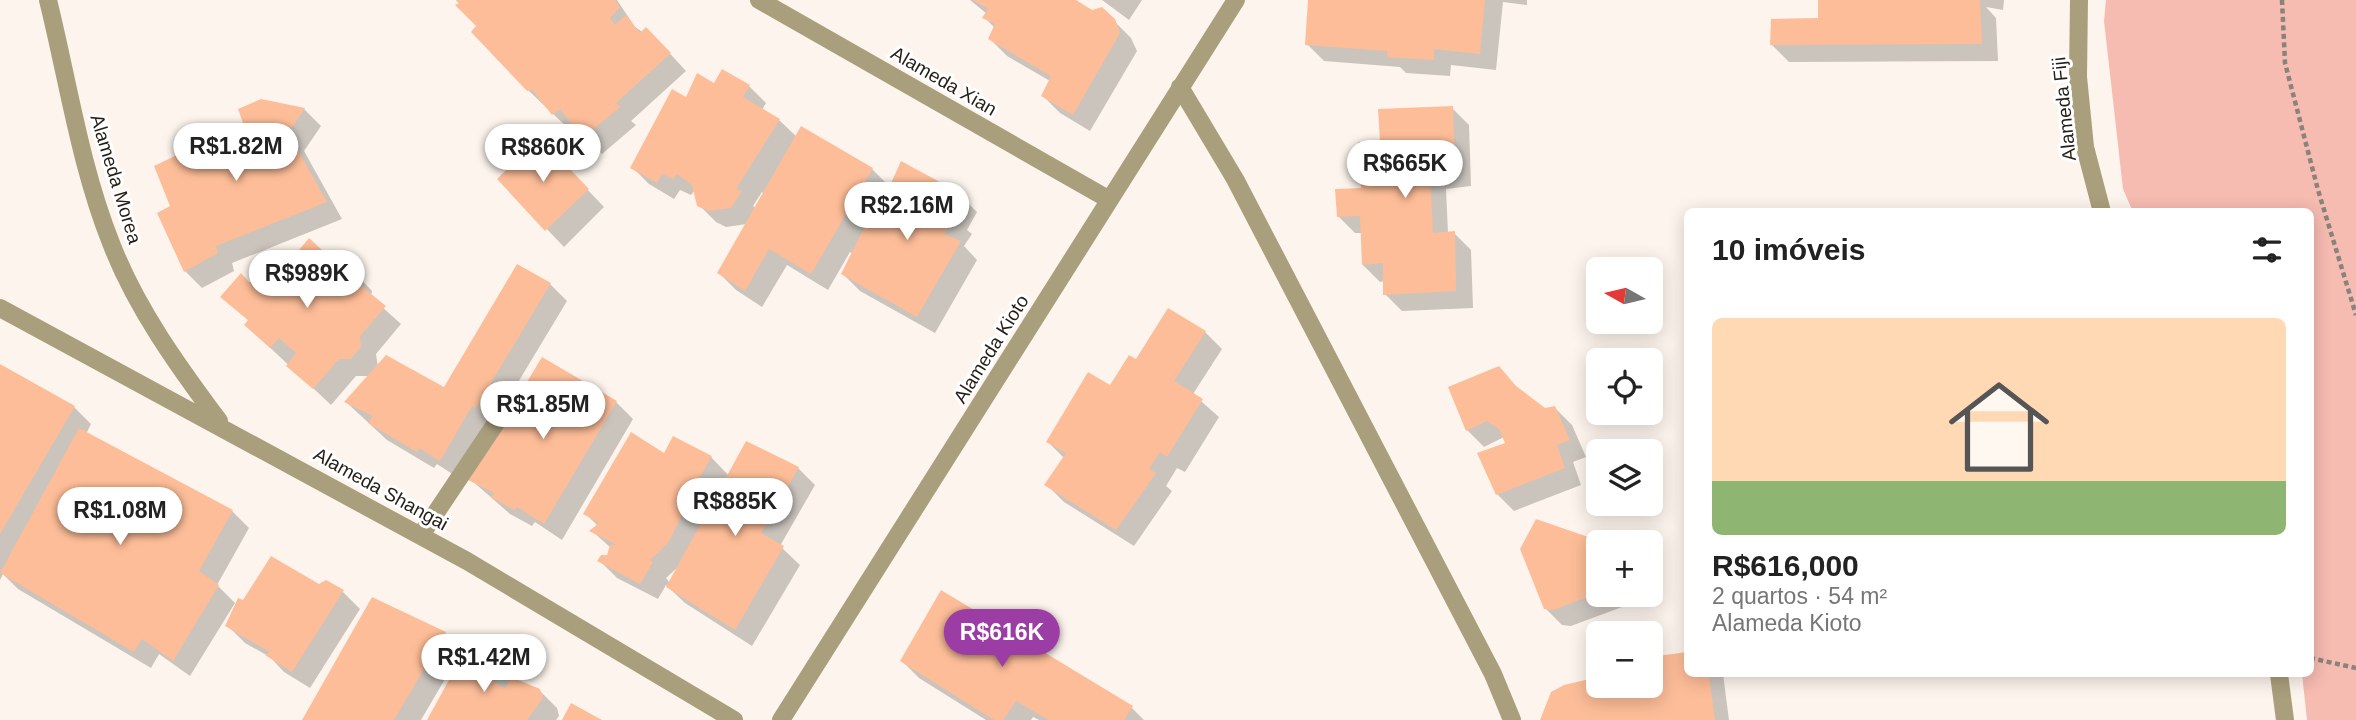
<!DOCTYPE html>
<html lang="pt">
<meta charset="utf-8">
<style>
body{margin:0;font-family:Arial,sans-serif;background:#f2f2f2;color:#222;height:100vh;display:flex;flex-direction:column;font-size:26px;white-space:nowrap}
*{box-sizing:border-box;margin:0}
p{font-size:23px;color:#767676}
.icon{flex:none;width:38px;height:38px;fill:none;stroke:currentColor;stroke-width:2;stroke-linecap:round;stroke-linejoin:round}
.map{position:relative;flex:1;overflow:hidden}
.side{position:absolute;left:1684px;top:208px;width:630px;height:469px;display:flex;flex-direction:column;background:#fff;border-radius:10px;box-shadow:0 4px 18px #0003}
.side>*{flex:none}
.needle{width:46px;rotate:278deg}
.tools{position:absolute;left:1586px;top:257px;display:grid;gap:14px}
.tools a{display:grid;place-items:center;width:77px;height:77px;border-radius:10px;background:#fff;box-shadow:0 4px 18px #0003;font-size:35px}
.price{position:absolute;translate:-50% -60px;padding:0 16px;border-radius:24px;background:#fff;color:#222;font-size:23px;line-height:46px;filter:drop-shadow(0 2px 4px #0008)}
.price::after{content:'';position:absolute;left:50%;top:42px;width:21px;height:16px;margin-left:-10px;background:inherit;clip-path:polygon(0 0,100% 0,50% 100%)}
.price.selected{background:#9c3da5;color:#fff}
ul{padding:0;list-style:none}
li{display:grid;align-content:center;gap:14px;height:371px;padding:0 28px}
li+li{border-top:2px solid #e0e0e0}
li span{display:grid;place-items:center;height:217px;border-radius:10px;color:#555}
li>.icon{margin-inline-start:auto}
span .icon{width:126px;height:126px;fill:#fffc;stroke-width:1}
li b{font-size:30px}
h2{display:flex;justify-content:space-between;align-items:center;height:84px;padding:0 28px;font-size:30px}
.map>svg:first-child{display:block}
</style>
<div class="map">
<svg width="2356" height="720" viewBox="0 0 2356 720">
<rect width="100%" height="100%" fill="#fdf5ed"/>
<!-- green -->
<path fill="#f6bbb1" d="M 2106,0 L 2356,0 L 2356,720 L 2307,720 L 2302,674 L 2310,674 L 2310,212 L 2133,212 L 2123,189 L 2104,21 Z"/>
<!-- shadow -->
<path fill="#0003" fill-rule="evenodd" d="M 456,0 L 617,0 L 635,27 L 663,46 L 686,71 L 631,121 L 636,125 L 602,154 L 576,126 L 571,131 L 528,90 Z
M 970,0 L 1072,0 L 1114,21 L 1131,38 L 1137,51 L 1090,131 L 1060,113 L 1043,96 L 1050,81 L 1007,56 L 990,39 L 995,28 L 985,18 L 987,14 Z
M 1102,0 L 1142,0 L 1129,20 Z
M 1310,0 L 1527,0 L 1527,5 L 1503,2 L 1496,70 L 1451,65 L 1450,76 L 1406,73 L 1400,67 L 1324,61 L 1307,44 Z
M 1819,0 L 2004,0 L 2003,10 L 1986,7 L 1996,18 L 1998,61 L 1789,62 L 1772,45 L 1820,19 Z
M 715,85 L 749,86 L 766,103 L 762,110 L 779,120 L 797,137 L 872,169 L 891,188 L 960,195 L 977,212 L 967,230 L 972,234 L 964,246 L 977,260 L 935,333 L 860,291 L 843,274 L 853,254 L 850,252 L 828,290 L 787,265 L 762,307 L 736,290 L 719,273 L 747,224 L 726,227 L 716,222 L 699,205 L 695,190 L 691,195 L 680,190 L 674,199 L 649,184 L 632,167 L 687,100 ZM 888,188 L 898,198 L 879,229 L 867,224 ZM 762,192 L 764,194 L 756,208 L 753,206 Z
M 261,101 L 304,109 L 321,126 L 304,151 L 342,219 L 232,263 L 234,271 L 202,288 L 185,271 L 172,207 Z
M 1452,108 L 1469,125 L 1471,186 L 1446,189 L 1448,233 L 1454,233 L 1471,250 L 1473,308 L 1402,311 L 1385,294 L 1385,281 L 1380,282 L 1363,265 L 1362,233 L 1355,233 L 1338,216 L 1362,190 L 1381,144 Z
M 539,139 L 604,207 L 564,247 L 499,179 Z
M 345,262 L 372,291 L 371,297 L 401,324 L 376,354 L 378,367 L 445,390 L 550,284 L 567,301 L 493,424 L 457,477 L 437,464 L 434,468 L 387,440 L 346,402 L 370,376 L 356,376 L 331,405 L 263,341 L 249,321 L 222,297 L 249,283 L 256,284 L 290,264 Z
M 1205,332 L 1222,349 L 1193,394 L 1219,417 L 1185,472 L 1177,468 L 1166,486 L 1172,491 L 1134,546 L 1064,502 L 1047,485 L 1064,458 L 1048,442 L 1137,362 Z
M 543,359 L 616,402 L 633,419 L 562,540 L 535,522 L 532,526 L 510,514 L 470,479 Z
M 0,366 L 74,407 L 91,424 L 86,434 L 232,511 L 249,528 L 217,585 L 235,603 L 190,676 L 159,654 L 151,668 L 18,589 L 3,574 L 0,580 Z
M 1499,368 L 1523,394 L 1545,409 L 1555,408 L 1572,425 L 1586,457 L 1573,462 L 1581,485 L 1514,511 L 1497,494 L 1508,444 L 1504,437 L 1484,447 L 1467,430 Z
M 665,455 L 711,457 L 729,476 L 798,468 L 815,485 L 780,546 L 800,565 L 752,646 L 685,603 L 666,585 L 658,599 L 617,578 L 600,561 L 608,557 L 611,548 L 592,531 L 598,526 L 585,513 ZM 679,566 L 670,583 L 666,578 Z
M 1596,542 L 1598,595 L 1625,595 L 1630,604 L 1571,626 L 1562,625 L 1545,608 Z
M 343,592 L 360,609 L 310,688 L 284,672 L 270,657 L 245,643 L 228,626 L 244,602 Z
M 445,633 L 462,650 L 421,720 L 304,720 Z
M 467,652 L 500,668 L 512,680 L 539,690 L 557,708 L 559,716 L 556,720 L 429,720 Z
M 1687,653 L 1687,674 L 1723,674 L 1729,720 L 1542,720 L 1598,686 L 1650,686 Z
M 902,661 L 1132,708 L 1144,720 L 1039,720 L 1033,717 L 1031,720 L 986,720 L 919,678 Z"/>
<!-- building -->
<path fill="#fdbd98" d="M 456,0 L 615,0 L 620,7 L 610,18 L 615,25 L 626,15 L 640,33 L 646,27 L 671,53 L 616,103 L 620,107 L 583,138 L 560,109 L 552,115 L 532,90 L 527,91 L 471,32 L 476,26 L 455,5 L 459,3 Z
M 973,0 L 1076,0 L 1092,10 L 1102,7 L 1115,19 L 1120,33 L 1073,115 L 1041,96 L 1051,76 L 988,39 L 995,24 L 982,18 L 988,9 Z
M 1308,0 L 1485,0 L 1480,54 L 1434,49 L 1434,60 L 1387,57 L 1387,51 L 1305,45 Z
M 1818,0 L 1980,0 L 1982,44 L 1770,45 L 1771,19 L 1818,18 Z
M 722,69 L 750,85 L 743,97 L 780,119 L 736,189 L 742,191 L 731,208 L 708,211 L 697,206 L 692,185 L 677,174 L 673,179 L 662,174 L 657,183 L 630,168 L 672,89 L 686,97 L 697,73 L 714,83 Z
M 261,99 L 305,108 L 288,133 L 327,202 L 216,246 L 218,253 L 184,272 L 157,213 L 170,206 L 154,166 L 243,123 L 238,109 Z
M 1453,106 L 1455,170 L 1430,173 L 1433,233 L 1455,231 L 1456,291 L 1383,295 L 1383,263 L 1362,265 L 1360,216 L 1337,217 L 1335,189 L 1361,188 L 1358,142 L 1380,142 L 1378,109 Z
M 801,126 L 873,168 L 811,274 L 769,249 L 745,291 L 717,273 Z
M 539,137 L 589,189 L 545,231 L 497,179 Z
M 901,161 L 962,194 L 951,212 L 956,216 L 944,234 L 961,241 L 917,317 L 841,274 L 867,222 L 878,227 L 898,194 L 888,190 Z
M 309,238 L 333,260 L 345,260 L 355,273 L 355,281 L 386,306 L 360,336 L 361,347 L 351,359 L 339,359 L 313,389 L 286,366 L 296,353 L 279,338 L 270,348 L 244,325 L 248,320 L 220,297 L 241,273 L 249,282 L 255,282 L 282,254 L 290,261 Z
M 517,264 L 551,283 L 476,408 L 472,406 L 440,461 L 419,448 L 417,452 L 368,423 L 373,416 L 344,402 L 386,355 L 444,387 Z
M 1168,308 L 1206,331 L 1174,381 L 1203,399 L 1167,457 L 1160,452 L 1149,469 L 1156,473 L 1116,530 L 1044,485 L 1066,453 L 1046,442 L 1088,372 L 1110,385 L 1129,355 L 1136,359 Z
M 542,357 L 617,401 L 544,524 L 517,507 L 514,510 L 491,497 L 494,493 L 468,480 Z
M 0,364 L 75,406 L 0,534 Z
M 1499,366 L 1516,386 L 1545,408 L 1555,406 L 1570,440 L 1557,445 L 1565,468 L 1496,495 L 1477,453 L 1505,443 L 1499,429 L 1487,421 L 1466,431 L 1448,387 Z
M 79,428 L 233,510 L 199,571 L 219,585 L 173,661 L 142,639 L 134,652 L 0,573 Z
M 631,432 L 664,453 L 673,436 L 712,456 L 687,499 L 689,501 L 668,543 L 650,560 L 653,562 L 640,584 L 597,561 L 601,555 L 607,555 L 610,545 L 617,545 L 589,531 L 599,523 L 583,514 Z
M 746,441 L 799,467 L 761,533 L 784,546 L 735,630 L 666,587 Z
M 1536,519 L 1597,540 L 1598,593 L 1553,610 L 1544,609 L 1520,549 Z
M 271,556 L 319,584 L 326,580 L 344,590 L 292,672 L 265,655 L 270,652 L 225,626 L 238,598 L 243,600 Z
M 941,590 L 1133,706 L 1124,720 L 1049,720 L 1016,701 L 1003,720 L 994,720 L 900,661 Z
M 372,597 L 446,632 L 394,720 L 302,720 Z
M 466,649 L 501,666 L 492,680 L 505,689 L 511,677 L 540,689 L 543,698 L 527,720 L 427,720 Z
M 1687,652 L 1687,674 L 1709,674 L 1715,720 L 1540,720 L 1551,692 L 1564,685 L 1598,677 L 1598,686 L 1650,686 L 1650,657 Z
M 571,703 L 602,720 L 562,720 Z"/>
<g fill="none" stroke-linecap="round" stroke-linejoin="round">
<!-- path -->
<path stroke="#8a837b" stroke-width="4.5" stroke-dasharray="5 3.5" stroke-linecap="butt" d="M 2282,0 L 2285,63 L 2318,190 L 2356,315
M 2310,658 L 2356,668"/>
<!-- lane -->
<path stroke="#aa9f7c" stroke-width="18" d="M 421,535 L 508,405"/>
<!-- street -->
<path stroke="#aa9f7c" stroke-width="18" d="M 48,0 C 68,81 80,165 111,243 C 136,308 178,366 219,421
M 759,0 L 1108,199
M 2079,0 L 2078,77 L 2085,147 L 2102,212
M 1180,87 L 1235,179 L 1493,674 L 1512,720
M 0,308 L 467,561 L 734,720
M 2279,674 L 2285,720
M 781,720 L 1236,0"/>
</g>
<g text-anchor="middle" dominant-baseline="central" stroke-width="6" stroke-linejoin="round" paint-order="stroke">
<!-- street labels -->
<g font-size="19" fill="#241e16" stroke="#fff">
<text transform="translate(944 81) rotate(30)">Alameda Xian</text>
<text transform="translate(2064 109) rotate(-96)">Alameda Fiji</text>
<text transform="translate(116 179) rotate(73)">Alameda Morea</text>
<text transform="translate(991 349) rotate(-58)">Alameda Kioto</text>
<text transform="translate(381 489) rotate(29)">Alameda Shangai</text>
</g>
</g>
</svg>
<div class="tools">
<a><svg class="needle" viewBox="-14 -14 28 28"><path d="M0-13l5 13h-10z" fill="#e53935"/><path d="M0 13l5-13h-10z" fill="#767676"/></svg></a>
<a><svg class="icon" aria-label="locate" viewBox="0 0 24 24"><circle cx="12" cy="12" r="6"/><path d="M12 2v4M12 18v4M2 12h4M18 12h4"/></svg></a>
<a><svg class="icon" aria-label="layers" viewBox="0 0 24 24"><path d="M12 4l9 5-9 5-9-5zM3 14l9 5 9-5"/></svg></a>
<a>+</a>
<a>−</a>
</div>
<b class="price" style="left:236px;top:183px">R$1.82M</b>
<b class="price" style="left:543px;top:184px">R$860K</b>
<b class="price" style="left:1405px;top:200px">R$665K</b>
<b class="price" style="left:907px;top:242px">R$2.16M</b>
<b class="price" style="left:307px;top:310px">R$989K</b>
<b class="price" style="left:543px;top:441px">R$1.85M</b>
<b class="price" style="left:735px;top:538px">R$885K</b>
<b class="price" style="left:120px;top:547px">R$1.08M</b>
<b class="price selected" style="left:1002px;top:669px">R$616K</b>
<b class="price" style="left:484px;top:694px">R$1.42M</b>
<section class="side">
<h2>10 imóveis<svg class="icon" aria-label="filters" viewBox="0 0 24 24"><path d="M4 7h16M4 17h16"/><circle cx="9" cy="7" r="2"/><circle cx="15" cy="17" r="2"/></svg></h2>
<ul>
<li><span style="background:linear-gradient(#ffd9b3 75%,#8fb573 0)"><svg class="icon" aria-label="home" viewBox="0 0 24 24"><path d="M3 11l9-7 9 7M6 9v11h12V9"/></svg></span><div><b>R$616,000</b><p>2 quartos · 54 m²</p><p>Alameda Kioto</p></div></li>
</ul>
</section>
</div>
